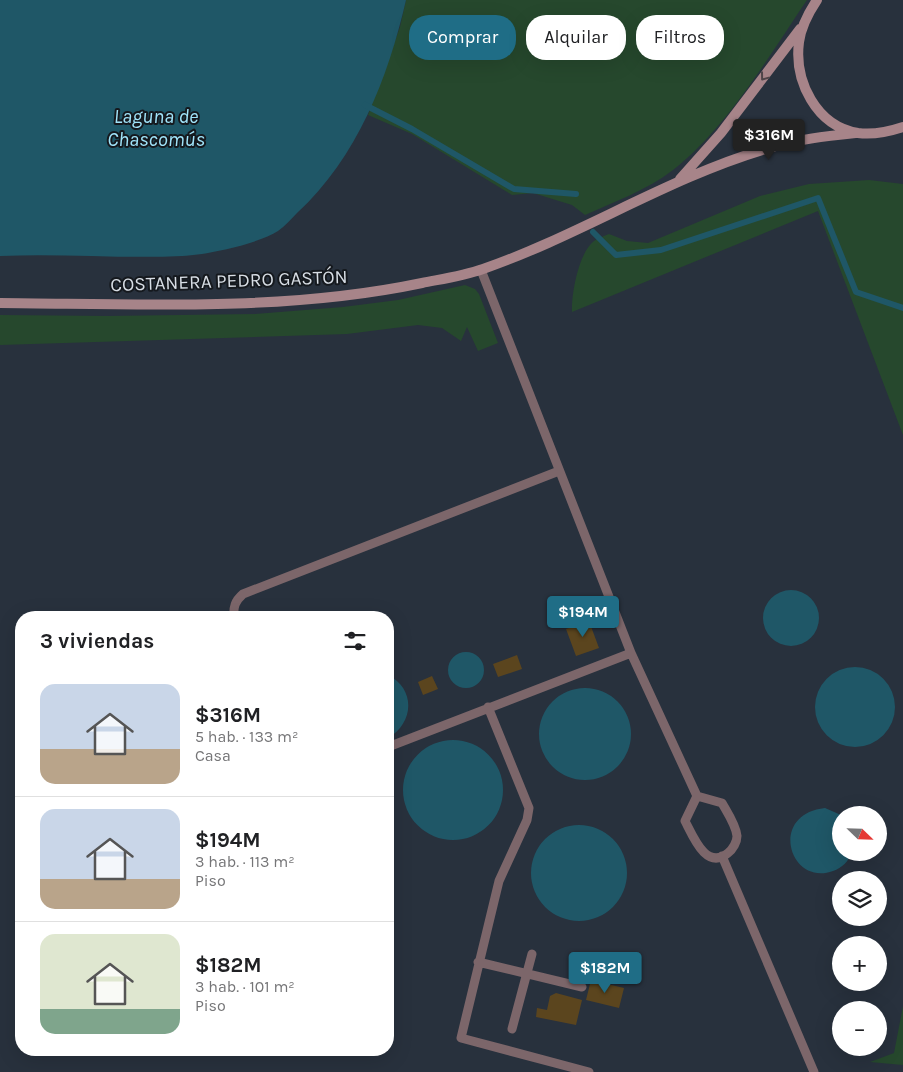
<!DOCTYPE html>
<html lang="es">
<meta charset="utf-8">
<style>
body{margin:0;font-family:Karla,sans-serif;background:#f2f2f2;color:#202124;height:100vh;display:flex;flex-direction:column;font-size:19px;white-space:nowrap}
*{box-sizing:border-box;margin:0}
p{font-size:16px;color:#757577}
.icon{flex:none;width:28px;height:28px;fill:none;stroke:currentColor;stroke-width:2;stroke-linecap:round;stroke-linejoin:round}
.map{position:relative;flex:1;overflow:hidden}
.drawer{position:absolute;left:15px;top:611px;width:379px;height:445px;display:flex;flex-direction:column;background:#fff;border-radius:20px;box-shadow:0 5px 20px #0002}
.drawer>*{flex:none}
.top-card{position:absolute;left:409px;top:15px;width:419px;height:45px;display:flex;gap:10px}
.needle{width:32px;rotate:113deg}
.tools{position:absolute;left:832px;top:806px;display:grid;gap:10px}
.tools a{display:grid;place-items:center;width:55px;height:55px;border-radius:50%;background:#fff;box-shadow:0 5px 20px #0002;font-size:25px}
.price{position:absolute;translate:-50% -42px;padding:0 11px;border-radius:5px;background:#1f6d86;color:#fff;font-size:16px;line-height:32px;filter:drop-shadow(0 1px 2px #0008)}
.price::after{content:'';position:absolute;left:50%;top:30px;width:15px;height:11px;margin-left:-8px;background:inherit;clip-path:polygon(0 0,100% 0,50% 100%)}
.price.selected{background:#222;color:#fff}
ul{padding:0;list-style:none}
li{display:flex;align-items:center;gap:15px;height:125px;padding:0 25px}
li+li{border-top:1px solid #e0e0e0}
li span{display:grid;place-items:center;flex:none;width:140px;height:100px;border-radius:15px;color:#555}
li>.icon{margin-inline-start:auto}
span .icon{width:60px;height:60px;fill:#fffc;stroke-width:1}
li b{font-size:21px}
h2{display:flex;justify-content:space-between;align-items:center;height:60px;padding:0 25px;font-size:21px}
.pill{padding:0 18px;border-radius:20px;background:#fff;box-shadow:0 5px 20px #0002;font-size:18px;line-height:45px}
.pill.selected{background:#1f6d86;color:#fff}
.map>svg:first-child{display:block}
</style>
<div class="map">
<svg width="903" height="1072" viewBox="0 0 903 1072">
<rect width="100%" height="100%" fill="#28313d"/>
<!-- green -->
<path fill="#26482d" d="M 406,0 L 807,0 C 769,56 726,129 673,170 C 647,190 614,202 585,215 L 572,205 L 533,193 L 512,195 L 412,134 L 368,115 L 400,27 Z
M 869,180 L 903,184 L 903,435 L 818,211 L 572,312 C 571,294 579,252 594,241 C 598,238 604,236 609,234 L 627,241 L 648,243 L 760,196 L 809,184 Z
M 465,285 L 475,289 L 479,294 L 498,343 L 478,351 L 467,327 L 461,341 L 442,328 L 418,325 L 347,334 L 0,345 L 0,315 L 107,316 L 255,314 L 343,307 L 398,300 Z
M 903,1006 L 903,1065 L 870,1062 L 894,1053 Z"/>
<!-- water -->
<path fill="#1f5767" d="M 0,0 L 406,0 C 388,78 357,158 297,213 C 291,219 285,226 278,231 C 258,244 206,255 182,256 C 122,259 61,253 0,256 Z
M763 618a28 28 0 1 1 56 0a28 28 0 1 1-56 0Z
M448 670a18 18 0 1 1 36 0a18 18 0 1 1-36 0Z
M815 707a40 40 0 1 1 80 0a40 40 0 1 1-80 0Z
M 388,675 C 416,689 414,723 388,738 Z
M539 734a46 46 0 1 1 92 0a46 46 0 1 1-92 0Z
M403 790a50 50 0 1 1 100 0a50 50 0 1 1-100 0Z
M 825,808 L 841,815 L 841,852 L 851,853 C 849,861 842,868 833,871 C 789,887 768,814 825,808 Z
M531 873a48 48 0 1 1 96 0a48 48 0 1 1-96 0Z"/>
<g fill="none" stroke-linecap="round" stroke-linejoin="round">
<!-- stream -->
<path stroke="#1f5767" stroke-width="6" d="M 365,105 L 412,129 L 514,189 L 576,194
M 593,232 L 616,255 L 661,250 L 818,198 L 856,292 L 903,308"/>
</g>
<!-- building -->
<path fill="#5b451e" d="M 589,621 L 599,648 L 576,656 L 566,629 Z
M 517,655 L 522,669 L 498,677 L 493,664 Z
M 432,676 L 438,689 L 423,695 L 418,682 Z
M 591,980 L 624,988 L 619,1008 L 586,1000 Z
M 556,993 L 582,1000 L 576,1025 L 536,1017 L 537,1008 L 547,1010 L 550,996 Z"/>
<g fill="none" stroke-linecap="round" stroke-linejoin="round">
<!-- lane -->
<path stroke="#7c666a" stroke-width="9" d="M 481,270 L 631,653 L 697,796
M 234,618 C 233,607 235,601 243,594 L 559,471
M 488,707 L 529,808 L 527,820 L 499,881 L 461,1038 L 589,1072
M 388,747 L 631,653
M 697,796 L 722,803 C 727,812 736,825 737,836 C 737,842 733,849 728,853 C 706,871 693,836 685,821 Z
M 722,856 L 814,1072
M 478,962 L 582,987
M 512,1029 L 532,954"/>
<!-- secondary -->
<path stroke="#a78489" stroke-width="10" d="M 817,0 C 809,12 801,27 799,42 C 794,81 816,126 858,133 C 874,135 888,132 903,127
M 680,179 L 721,133 L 800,29
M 0,303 C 140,304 284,312 422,283 C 442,279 463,276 483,269 C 581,235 669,177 769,148 C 798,139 828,136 857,133"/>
</g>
<!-- one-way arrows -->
<defs><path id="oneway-chevron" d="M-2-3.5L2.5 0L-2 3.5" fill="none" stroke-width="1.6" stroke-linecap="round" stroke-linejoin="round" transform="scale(1.25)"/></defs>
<use stroke="#4f4449" href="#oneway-chevron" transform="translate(764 77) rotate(127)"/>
<g text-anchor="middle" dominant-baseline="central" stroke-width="4" stroke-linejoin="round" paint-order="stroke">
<!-- street labels -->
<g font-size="19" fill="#d7dde4" stroke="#15191e">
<text transform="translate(229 281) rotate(-2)">COSTANERA PEDRO GASTÓN</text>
</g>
<!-- water labels -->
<g font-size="20" font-style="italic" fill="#a0e4fa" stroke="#15191e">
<text x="156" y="116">Laguna de<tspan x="156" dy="23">Chascomús</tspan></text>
</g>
</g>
</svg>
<div class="tools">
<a><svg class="needle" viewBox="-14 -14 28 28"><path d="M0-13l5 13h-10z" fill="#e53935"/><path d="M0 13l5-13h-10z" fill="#757577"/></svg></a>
<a><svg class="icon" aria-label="layers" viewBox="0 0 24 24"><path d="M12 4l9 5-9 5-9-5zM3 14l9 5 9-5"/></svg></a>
<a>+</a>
<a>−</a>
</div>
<b class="price selected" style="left:769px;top:161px">$316M</b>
<b class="price" style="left:583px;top:638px">$194M</b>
<b class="price" style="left:605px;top:994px">$182M</b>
<div class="top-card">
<a class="pill selected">Comprar</a>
<a class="pill">Alquilar</a>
<a class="pill">Filtros</a>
</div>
<section class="drawer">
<h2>3 viviendas<svg class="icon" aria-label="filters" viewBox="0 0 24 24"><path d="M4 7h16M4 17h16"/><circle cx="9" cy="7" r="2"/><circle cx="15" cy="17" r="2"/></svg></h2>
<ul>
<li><span style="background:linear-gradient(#c9d6e8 65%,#b9a48a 0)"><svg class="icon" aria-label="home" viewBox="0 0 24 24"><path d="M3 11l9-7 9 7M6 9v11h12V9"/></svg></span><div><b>$316M</b><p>5 hab. · 133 m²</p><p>Casa</p></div></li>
<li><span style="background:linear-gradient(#c9d6e8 70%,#b9a48a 0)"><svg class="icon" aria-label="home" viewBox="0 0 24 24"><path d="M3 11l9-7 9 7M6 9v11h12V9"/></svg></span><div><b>$194M</b><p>3 hab. · 113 m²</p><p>Piso</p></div></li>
<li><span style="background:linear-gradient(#dfe7d0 75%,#7fa58c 0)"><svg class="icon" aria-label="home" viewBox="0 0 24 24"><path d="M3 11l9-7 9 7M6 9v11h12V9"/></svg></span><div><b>$182M</b><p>3 hab. · 101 m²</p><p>Piso</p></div></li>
</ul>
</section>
</div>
